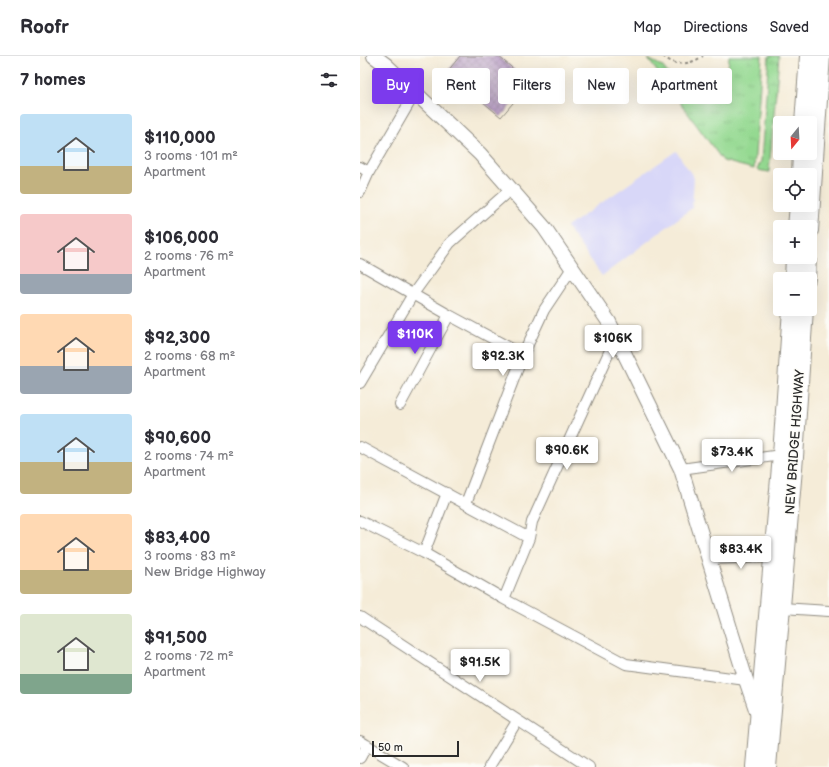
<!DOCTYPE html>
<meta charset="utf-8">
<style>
body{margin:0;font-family:"Balsamiq Sans",sans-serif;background:#f7f7f7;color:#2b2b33;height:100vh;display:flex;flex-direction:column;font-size:15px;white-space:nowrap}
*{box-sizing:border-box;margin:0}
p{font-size:13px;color:#7c7c81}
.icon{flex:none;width:22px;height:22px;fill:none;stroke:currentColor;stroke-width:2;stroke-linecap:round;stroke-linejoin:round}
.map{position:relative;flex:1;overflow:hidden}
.panel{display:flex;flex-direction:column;background:#fff;width:360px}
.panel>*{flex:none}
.hud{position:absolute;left:12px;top:12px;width:380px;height:36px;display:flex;gap:8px}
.needle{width:26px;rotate:198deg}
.controls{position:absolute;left:413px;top:60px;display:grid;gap:8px}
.controls a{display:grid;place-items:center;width:44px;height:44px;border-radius:4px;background:#fff;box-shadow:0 4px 16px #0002;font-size:20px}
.scale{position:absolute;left:12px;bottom:10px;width:87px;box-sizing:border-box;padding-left:4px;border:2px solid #2b2b2b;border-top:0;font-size:11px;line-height:14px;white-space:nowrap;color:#2b2b2b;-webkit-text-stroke:3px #fdfcf7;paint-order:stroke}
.price{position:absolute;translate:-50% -34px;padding:0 9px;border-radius:4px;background:#fff;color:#222;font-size:13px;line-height:26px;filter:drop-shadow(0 1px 2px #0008)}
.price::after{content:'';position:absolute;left:50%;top:24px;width:12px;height:9px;margin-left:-6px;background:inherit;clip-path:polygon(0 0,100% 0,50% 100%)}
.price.current{background:#7c3aed;color:#fff}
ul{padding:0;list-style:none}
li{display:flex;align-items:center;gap:12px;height:100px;padding:0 20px}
li span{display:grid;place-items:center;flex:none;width:112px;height:80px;border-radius:4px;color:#555}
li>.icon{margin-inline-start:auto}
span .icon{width:48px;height:48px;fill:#fffc;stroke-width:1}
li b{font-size:17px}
h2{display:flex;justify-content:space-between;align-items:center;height:48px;padding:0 20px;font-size:17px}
.pill{padding:0 14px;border-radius:4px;background:#fff;box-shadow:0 4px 16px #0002;font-size:14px;line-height:36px}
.pill.current{background:#7c3aed;color:#fff}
header{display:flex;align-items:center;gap:24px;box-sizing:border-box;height:56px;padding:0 20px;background:#fff;border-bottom:1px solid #e1e1e2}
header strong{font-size:19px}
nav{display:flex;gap:22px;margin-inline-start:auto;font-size:14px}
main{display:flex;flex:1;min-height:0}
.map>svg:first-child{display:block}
</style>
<header>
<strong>Roofr</strong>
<nav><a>Map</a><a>Directions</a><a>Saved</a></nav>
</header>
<main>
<section class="panel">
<h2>7 homes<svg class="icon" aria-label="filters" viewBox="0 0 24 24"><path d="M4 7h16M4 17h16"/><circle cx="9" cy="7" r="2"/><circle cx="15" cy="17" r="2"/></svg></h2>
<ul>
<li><span style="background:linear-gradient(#bfe0f5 65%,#c2b280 0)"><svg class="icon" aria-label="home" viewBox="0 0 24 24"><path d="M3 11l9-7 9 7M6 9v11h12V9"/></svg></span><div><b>$110,000</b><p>3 rooms · 101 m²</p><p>Apartment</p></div></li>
<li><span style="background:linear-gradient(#f6c9c9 75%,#9aa5b1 0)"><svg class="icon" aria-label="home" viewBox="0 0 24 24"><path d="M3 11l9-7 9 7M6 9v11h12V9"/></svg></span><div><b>$106,000</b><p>2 rooms · 76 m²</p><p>Apartment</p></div></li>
<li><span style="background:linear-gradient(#ffd9b3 65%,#9aa5b1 0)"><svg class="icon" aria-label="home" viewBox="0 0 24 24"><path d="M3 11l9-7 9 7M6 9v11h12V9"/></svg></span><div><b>$92,300</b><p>2 rooms · 68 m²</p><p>Apartment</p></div></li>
<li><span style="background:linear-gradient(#bfe0f5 60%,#c2b280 0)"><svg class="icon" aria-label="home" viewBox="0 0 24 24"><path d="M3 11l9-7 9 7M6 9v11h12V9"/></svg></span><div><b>$90,600</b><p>2 rooms · 74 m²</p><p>Apartment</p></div></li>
<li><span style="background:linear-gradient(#ffd9b3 70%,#c2b280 0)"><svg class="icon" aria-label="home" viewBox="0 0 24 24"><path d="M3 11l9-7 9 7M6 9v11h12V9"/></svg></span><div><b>$83,400</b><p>3 rooms · 83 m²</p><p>New Bridge Highway</p></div></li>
<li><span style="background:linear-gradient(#dfe7d0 75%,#7fa58c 0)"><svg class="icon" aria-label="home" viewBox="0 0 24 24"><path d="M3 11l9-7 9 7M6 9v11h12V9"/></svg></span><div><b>$91,500</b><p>2 rooms · 72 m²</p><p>Apartment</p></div></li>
</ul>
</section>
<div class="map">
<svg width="469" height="711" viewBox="0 0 469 711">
<defs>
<pattern id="grass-tufts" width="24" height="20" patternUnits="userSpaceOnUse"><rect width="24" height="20" fill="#94d991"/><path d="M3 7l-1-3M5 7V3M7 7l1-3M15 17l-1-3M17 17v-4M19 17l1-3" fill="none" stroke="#80ba7d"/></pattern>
<pattern id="building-cross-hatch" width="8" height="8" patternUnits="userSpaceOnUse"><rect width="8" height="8" fill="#b89dc4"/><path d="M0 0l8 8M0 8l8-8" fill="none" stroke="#96809f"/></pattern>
</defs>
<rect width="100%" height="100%" fill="#fdfcf7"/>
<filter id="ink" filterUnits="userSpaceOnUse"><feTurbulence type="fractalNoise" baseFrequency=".025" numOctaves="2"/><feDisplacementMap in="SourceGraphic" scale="8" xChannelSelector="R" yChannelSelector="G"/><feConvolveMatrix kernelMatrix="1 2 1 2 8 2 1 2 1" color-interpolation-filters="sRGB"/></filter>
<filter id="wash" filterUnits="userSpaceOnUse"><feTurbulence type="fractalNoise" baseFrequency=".012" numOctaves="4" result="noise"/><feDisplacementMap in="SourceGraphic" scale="16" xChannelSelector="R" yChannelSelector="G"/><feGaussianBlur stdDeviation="0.9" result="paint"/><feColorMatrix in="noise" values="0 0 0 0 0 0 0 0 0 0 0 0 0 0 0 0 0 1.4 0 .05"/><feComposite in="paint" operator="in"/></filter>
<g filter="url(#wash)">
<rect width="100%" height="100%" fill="#f5ecd8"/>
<!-- built -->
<path fill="#d8d7f8" d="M 316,95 L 334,122 L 332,152 L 242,220 L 207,171 Z"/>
<!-- grass -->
<path fill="url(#grass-tufts)" stroke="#60825e" d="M 369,0 L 402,0 L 394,113 L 363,105 L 288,3 L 302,10 L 321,33 L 346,32 L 366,40 Z
M 409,0 L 419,0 L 409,116 L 397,114 L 401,105 Z"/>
<g id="blocks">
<!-- building -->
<path fill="url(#building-cross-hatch)" d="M 100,0 L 138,0 L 170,27 L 141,61 L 87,16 Z"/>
</g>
</g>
<g filter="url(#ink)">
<use href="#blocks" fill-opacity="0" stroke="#908c82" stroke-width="1"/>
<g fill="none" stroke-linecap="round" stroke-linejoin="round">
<!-- street casing -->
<g stroke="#908c82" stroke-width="12">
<path id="street" d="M 0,111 L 9,116
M 0,136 L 9,116 L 55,37
M 0,208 L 89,259 L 163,299
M 0,327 L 53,238 L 90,187 L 151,133
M 40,349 L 89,259
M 0,391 L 169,482
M 321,413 L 421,399
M 106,447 L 163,299 L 184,254 L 212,212
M 0,465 L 64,497 L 144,543 L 266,608 L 386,624
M 64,497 L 87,437
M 350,503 L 412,501
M 144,543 L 169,482 L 172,466 L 256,281
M 422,552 L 469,555
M 0,561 L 229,711
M 0,685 L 43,711
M 0,702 L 7,689
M 129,711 L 157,665"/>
</g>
<!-- secondary casing -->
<g stroke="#908c82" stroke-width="16">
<path id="secondary" d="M 14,0 L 26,9 L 120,98 L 184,171 L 249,266 L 321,413 L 386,624 L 398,659"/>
</g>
<!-- primary casing -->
<g stroke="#908c82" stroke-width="18">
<path id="primary" d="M 443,67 L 448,0
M 440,119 L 441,97
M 436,171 L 438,149
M 450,175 L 462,0
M 433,223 L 434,201
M 447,223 L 448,201
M 394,711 L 421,399 L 431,253
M 408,711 L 435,401 L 445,253"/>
</g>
<!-- path -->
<path stroke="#908c82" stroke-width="2" stroke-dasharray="3 3" stroke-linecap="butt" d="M 303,0 C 315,11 330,9 343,0"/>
<!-- street -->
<use href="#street" stroke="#fff" stroke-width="10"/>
<!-- secondary -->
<use href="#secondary" stroke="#fff" stroke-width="14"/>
<!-- primary -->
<use href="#primary" stroke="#fff" stroke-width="16"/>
</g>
</g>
<g text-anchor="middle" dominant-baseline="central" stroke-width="3" stroke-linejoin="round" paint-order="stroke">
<!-- street labels -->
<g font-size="13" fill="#2b2b2b" stroke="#fdfcf7">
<text transform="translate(435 386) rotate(-86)">NEW BRIDGE HIGHWAY</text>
</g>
</g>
</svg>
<div class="controls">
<a><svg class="needle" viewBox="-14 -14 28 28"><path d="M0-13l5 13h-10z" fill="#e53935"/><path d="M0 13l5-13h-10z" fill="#7c7c81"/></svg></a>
<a><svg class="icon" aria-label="locate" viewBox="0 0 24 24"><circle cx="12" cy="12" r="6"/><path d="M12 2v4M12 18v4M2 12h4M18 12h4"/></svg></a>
<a>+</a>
<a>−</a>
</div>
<div class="scale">50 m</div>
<b class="price current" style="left:55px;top:299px">$110K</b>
<b class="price" style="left:253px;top:303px">$106K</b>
<b class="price" style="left:143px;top:321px">$92.3K</b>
<b class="price" style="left:207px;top:415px">$90.6K</b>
<b class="price" style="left:372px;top:417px">$73.4K</b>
<b class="price" style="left:381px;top:514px">$83.4K</b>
<b class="price" style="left:120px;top:627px">$91.5K</b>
<div class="hud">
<a class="pill current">Buy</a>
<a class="pill">Rent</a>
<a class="pill">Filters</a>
<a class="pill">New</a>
<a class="pill">Apartment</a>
</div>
</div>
</main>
